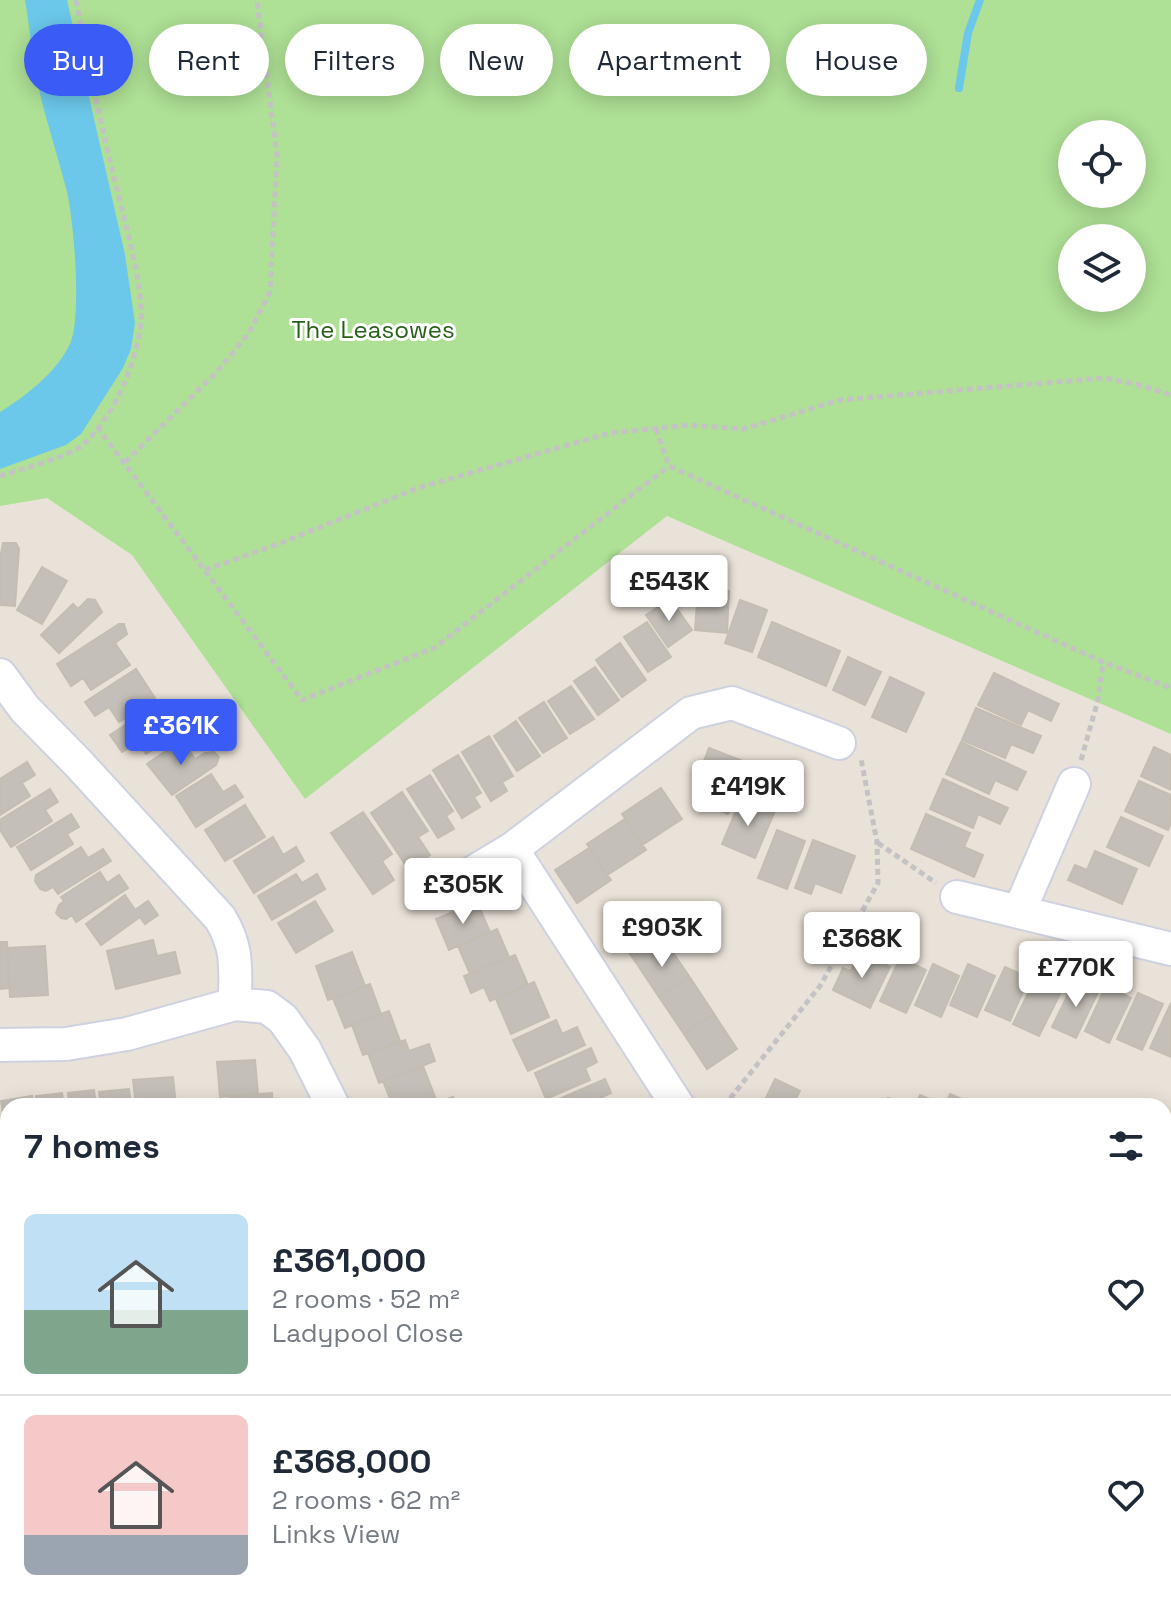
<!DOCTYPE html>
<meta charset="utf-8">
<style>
body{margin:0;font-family:"Space Grotesk",sans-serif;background:#f2f2f3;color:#1f2937;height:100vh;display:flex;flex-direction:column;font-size:30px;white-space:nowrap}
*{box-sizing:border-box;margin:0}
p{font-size:26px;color:#747a83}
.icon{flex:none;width:44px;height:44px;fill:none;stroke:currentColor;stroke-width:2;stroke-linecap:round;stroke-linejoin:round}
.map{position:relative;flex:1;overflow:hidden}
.sheet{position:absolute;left:0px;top:1098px;width:1172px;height:514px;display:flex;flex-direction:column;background:#fff;border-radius:24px 24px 0 0;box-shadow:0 4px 20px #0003}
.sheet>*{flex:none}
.hud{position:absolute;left:24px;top:24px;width:1124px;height:72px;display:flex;gap:16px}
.buttons{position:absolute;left:1058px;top:120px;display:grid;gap:16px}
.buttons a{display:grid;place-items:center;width:88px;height:88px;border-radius:50%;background:#fff;box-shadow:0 4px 20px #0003;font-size:40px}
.price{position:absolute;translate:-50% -68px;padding:0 18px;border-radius:8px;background:#fff;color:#222;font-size:26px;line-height:52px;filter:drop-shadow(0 2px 4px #0008)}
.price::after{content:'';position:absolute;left:50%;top:48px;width:24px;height:18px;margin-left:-12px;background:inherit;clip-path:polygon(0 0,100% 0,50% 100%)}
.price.active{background:#3a5bf5;color:#fff}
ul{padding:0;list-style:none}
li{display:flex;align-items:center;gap:24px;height:200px;padding:0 24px}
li+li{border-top:2px solid #e0e1e3}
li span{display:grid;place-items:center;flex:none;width:224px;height:160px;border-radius:12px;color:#555}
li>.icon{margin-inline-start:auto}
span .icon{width:96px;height:96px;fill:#fffc;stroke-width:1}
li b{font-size:34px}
h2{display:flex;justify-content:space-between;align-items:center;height:96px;padding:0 24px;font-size:34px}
.tag{padding:0 28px;border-radius:36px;background:#fff;box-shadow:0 4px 20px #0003;font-size:28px;line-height:72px}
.tag.active{background:#3a5bf5;color:#fff}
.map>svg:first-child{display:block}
</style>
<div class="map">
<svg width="1171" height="1611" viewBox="0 0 1171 1611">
<rect width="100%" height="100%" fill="#e9e2d8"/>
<!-- green -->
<path fill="#aee095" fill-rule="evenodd" d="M 0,0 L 1171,0 L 1171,734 L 667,516 L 305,799 L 132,555 L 47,498 L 0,506 ZM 1072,134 L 1132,134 L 1132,194 L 1072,194 ZM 1072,238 L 1132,238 L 1132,298 L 1072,298 Z"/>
<!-- water -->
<path fill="#6cc8ea" d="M 25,0 L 67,0 L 125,255 L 135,323 L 131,349 L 123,368 L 81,434 L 66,445 L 0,469 L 0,412 C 26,396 56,373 70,344 C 82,317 74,222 67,192 C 58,156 46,121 38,85 C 32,57 30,28 25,0 Z"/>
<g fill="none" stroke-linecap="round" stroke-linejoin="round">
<!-- stream -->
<path stroke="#6cc8ea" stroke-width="8" d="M 959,88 L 968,33 L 980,0"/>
</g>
<!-- building -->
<path fill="#c4bfb8" stroke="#c4beb2" stroke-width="2" d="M 3,543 L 16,543 L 19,549 L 15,606 L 0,605 L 0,558 Z
M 42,567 L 67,581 L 42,624 L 17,610 Z
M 698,589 L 729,591 L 727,633 L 695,630 Z
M 88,599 L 95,600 L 102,612 L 59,653 L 41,635 L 73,604 L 78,609 Z
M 670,599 L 692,630 L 668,647 L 646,615 Z
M 740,600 L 767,610 L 752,652 L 725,643 Z
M 647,622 L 671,657 L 648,672 L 624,637 Z
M 772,622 L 840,651 L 826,686 L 758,657 Z
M 119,624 L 124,624 L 127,634 L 115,643 L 130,665 L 91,690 L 83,678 L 71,686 L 57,664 Z
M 620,643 L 646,680 L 622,697 L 596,660 Z
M 848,657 L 881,672 L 865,705 L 833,690 Z
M 595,667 L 619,700 L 598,715 L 574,681 Z
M 136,669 L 155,698 L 119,722 L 109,707 L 95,716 L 85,702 Z
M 994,673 L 1059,704 L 1051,721 L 1028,710 L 1021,725 L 978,705 Z
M 890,677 L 924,693 L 906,732 L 872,717 Z
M 571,686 L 594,719 L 570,734 L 548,701 Z
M 164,700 L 184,730 L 146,754 L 138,742 L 122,752 L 110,735 Z
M 544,702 L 567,738 L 543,753 L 519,718 Z
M 976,708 L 1041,736 L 1033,753 L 1011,744 L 1005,758 L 962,740 Z
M 516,721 L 540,756 L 517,771 L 494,736 Z
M 489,736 L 513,776 L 502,782 L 507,791 L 491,801 L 462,752 Z
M 182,740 L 195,759 L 205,753 L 214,752 L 219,757 L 216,765 L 172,795 L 147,764 Z
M 961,742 L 1026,772 L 1017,790 L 995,780 L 989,794 L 946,774 Z
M 1154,747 L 1171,755 L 1171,790 L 1141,776 Z
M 709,748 L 748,763 L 728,814 L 709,806 L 715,792 L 695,784 Z
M 458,755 L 481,793 L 474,797 L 480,807 L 462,818 L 433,770 Z
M 27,762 L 35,775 L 22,783 L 30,796 L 0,815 L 0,779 Z
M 211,774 L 223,792 L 235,785 L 243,797 L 196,827 L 176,796 Z
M 430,775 L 453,811 L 446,816 L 454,829 L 438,838 L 407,789 Z
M 943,779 L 1008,808 L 1000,824 L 978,814 L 973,828 L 930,809 Z
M 1139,781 L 1171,795 L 1171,823 L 1168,830 L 1125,811 Z
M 661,788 L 682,819 L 642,845 L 622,814 Z
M 50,789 L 58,802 L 45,810 L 52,821 L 11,847 L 0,830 L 0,820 Z
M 402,792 L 428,831 L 418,837 L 430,855 L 409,870 L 371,813 Z
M 741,799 L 774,813 L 755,858 L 722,844 Z
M 245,805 L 265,837 L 225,861 L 205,830 Z
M 363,812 L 392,854 L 382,861 L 394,880 L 373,894 L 331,833 Z
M 71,814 L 79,827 L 67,834 L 73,844 L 31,870 L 17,847 Z
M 926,814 L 970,833 L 964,847 L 983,855 L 974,877 L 911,849 Z
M 1121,817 L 1163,836 L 1149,866 L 1107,847 Z
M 625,819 L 646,850 L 607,875 L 587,844 Z
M 777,830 L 805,841 L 787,889 L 758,878 Z
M 273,837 L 283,855 L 296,847 L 304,861 L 254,893 L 234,861 Z
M 813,840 L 855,856 L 841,893 L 815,883 L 811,894 L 795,888 Z
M 81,847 L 88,858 L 103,849 L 111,861 L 58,894 L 53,887 L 46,891 L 40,889 L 35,881 L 36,875 Z
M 589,848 L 611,880 L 577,903 L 555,870 Z
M 1095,851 L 1137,869 L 1122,904 L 1068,880 L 1075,865 L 1087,870 Z
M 100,872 L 107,883 L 119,875 L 128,888 L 76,922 L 72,915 L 66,919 L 61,918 L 56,913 L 59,905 L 64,901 L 61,897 Z
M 296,874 L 302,883 L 317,874 L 325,889 L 272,920 L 258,896 Z
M 125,895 L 135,910 L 148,901 L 158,915 L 145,924 L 140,917 L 101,945 L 86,924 Z
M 315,901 L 333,931 L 296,953 L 278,923 Z
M 477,902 L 490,932 L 449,950 L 436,919 Z
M 641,906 L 665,941 L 635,961 L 611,926 Z
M 497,929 L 509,957 L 470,974 L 458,946 Z
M 153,940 L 157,956 L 175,952 L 180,973 L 116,989 L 107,951 Z
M 665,941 L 689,976 L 659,997 L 635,961 Z
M 0,942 L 7,942 L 10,988 L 0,989 Z
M 45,946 L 48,995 L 10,997 L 7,948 Z
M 352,952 L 365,986 L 328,1000 L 316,966 Z
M 860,952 L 890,967 L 870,1008 L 833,990 L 843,968 L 851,971 Z
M 515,955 L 528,985 L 490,1001 L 484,987 L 471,993 L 464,976 Z
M 900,958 L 926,970 L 906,1013 L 880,1001 Z
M 933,964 L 959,976 L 941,1017 L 915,1005 Z
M 968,964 L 995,976 L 977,1017 L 950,1005 Z
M 1005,967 L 1029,978 L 1010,1021 L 985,1010 Z
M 1039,971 L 1065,984 L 1039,1036 L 1013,1024 Z
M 689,976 L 714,1014 L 684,1034 L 659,997 Z
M 1075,980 L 1099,990 L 1076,1038 L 1052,1027 Z
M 534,982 L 549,1017 L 511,1034 L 496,999 Z
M 370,984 L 381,1014 L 345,1028 L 333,998 Z
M 1106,986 L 1131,998 L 1109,1043 L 1085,1031 Z
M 1138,993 L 1163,1004 L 1142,1050 L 1117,1039 Z
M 1171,1003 L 1171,1057 L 1150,1048 Z
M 389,1011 L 400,1041 L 363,1055 L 352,1025 Z
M 714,1014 L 737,1049 L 707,1069 L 684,1034 Z
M 556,1020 L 562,1034 L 577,1027 L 585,1045 L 528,1071 L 513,1040 Z
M 405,1040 L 409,1051 L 429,1044 L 435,1061 L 379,1083 L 368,1053 Z
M 591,1048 L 597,1062 L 585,1068 L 590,1080 L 546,1099 L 535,1073 Z
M 255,1060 L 258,1094 L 220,1097 L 217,1062 Z
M 423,1066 L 435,1097 L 410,1106 L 393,1106 L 383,1081 Z
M 173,1077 L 176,1106 L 136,1106 L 133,1080 Z
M 605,1079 L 611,1093 L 600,1098 L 604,1106 L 552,1106 L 550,1103 Z
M 775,1079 L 800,1091 L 792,1106 L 762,1106 Z
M 129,1089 L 131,1106 L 101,1106 L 99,1092 Z
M 94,1090 L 96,1106 L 69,1106 L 68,1093 Z
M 62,1093 L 64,1106 L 38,1106 L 36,1096 Z
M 272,1093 L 273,1106 L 229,1106 L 228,1096 Z
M 950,1094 L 973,1104 L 972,1106 L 945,1106 Z
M 920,1095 L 945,1106 L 915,1106 Z
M 32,1096 L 33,1106 L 8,1106 L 7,1139 L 1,1101 Z
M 453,1097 L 456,1106 L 427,1106 Z
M 888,1098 L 906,1106 L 884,1106 Z
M 1164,1157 L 1171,1160 L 1171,1188 L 1164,1185 Z
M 0,1231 L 8,1231 L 8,1286 L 0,1286 Z
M 1164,1322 L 1171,1323 L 1170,1375 L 1164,1375 Z
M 131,1604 L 132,1611 L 77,1611 L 76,1605 Z
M 512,1604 L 557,1604 L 559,1611 L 514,1611 Z
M 621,1604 L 723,1604 L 723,1606 L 700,1611 L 622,1611 Z
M 723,1604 L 759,1604 L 728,1611 L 724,1611 Z
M 776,1604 L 814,1604 L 781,1611 L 777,1611 Z
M 850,1604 L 871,1604 L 860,1611 L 852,1611 Z
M 871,1604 L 936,1604 L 932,1611 L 878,1611 L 870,1607 Z"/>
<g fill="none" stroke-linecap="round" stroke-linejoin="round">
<!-- lane casing -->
<g stroke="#ced1e0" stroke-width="20">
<path id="lane" d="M 427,1604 L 428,1611
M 588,1604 L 590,1611"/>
</g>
<!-- street casing -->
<g stroke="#ced1e0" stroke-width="36">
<path id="street" d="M 0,675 L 25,709 L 78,763 L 220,918 C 239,949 235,969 235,1004
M 512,849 L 678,1106
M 447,888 L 512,849 L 691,713 L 732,703 L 839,743
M 957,897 L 1171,949
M 1019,912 L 1074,784
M 0,1045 L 66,1044 L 127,1034 L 235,1004 L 267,1007 L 283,1019 L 305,1050 L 333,1106
M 1164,1259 L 1171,1261
M 0,1342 L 8,1340
M 0,1384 L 8,1489
M 0,1556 L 8,1553
M 1070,1604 L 1082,1611
M 340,1611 L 368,1604"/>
</g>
<!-- path -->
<path stroke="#c3c3c3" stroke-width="5" stroke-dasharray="6 4" stroke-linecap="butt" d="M 97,427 L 302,700 L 434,648 L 669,466
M 656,429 L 669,466 L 1103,662 L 1171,688
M 125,462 L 216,373 L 249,333 L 270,292 L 277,155 L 257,0
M 0,476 C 21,469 70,457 85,443 C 115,414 136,364 141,323 C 144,285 122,212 113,173 C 99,116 87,58 76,0
M 205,570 L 278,544 L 418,488 L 610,433 L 689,425 L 743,429 L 840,400 L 1105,378 L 1139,385 L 1171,395
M 1081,760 L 1098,700 L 1103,662
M 878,843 L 936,883
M 724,1106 L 820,986 L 878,883 L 877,842 L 861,759"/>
<!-- lane -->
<use href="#lane" stroke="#fff" stroke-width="16"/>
<!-- street -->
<use href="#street" stroke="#fff" stroke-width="32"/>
</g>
<g text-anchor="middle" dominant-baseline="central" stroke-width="6" stroke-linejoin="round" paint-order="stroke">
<!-- park labels -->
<g font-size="24" fill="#28601a" stroke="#fff">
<text x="373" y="329">The Leasowes</text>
</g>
</g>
</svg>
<div class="buttons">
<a><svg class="icon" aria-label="locate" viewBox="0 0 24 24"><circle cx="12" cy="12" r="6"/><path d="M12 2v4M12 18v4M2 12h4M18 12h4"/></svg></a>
<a><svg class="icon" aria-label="layers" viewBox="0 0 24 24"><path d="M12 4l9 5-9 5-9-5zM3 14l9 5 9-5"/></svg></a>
</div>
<b class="price" style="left:669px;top:623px">£543K</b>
<b class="price active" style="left:181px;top:767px">£361K</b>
<b class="price" style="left:748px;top:828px">£419K</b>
<b class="price" style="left:463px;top:926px">£305K</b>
<b class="price" style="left:662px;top:969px">£903K</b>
<b class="price" style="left:862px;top:980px">£368K</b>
<b class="price" style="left:1076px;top:1009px">£770K</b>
<div class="hud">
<a class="tag active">Buy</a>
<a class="tag">Rent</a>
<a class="tag">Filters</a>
<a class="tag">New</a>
<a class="tag">Apartment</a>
<a class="tag">House</a>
</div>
<section class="sheet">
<h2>7 homes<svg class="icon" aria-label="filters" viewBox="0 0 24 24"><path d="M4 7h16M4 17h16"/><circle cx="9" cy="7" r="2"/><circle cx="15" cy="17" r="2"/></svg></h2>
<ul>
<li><span style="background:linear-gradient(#bfe0f5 60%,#7fa58c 0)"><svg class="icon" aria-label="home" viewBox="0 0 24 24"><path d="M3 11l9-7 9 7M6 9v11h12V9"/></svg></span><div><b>£361,000</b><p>2 rooms · 52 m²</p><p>Ladypool Close</p></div><svg class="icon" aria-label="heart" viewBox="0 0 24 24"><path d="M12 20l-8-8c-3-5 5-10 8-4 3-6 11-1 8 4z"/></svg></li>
<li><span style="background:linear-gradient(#f6c9c9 75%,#9aa5b1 0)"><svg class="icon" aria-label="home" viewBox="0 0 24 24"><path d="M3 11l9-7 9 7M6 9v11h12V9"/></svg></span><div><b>£368,000</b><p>2 rooms · 62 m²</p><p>Links View</p></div><svg class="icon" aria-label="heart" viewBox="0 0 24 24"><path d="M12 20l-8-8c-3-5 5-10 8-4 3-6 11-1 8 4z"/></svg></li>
</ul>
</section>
</div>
